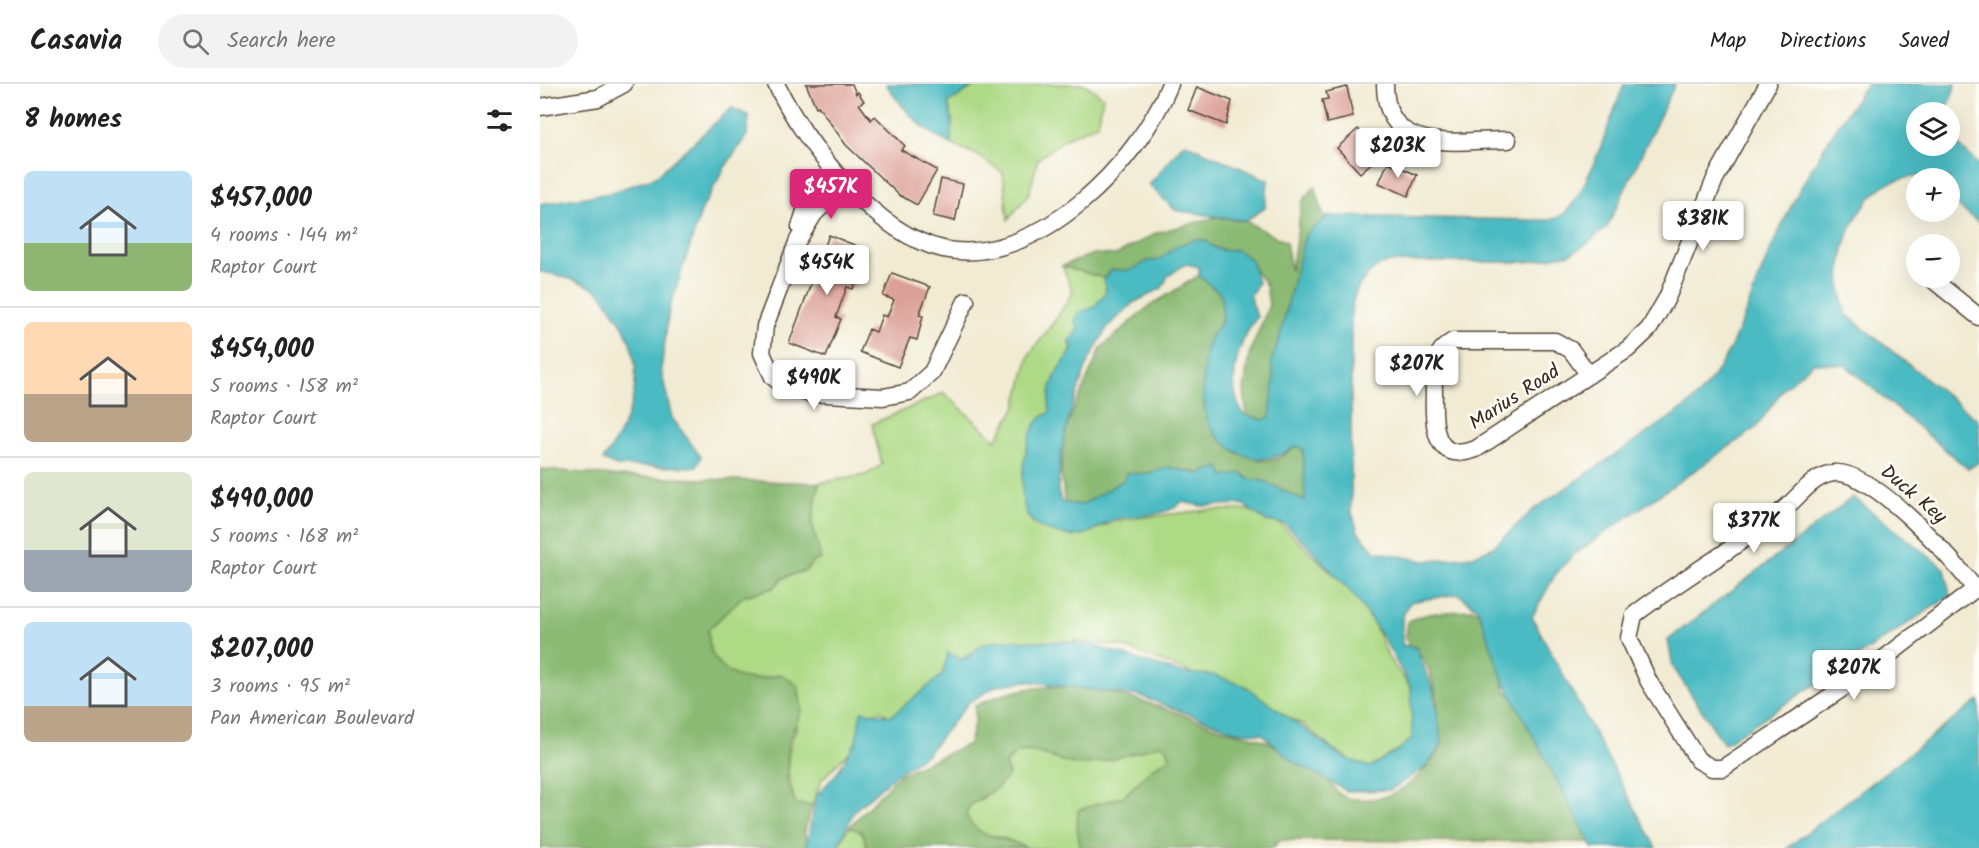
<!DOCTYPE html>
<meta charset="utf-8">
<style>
body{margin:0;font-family:Kalam,sans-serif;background:#f2f2f2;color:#222;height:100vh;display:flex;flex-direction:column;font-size:22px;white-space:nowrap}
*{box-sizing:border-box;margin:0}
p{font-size:20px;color:#767676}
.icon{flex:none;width:33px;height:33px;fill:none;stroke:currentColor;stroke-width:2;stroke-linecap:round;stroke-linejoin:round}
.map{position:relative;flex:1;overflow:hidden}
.panel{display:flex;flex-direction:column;background:#fff;width:540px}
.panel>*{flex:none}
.fabs{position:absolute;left:1366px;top:18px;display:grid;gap:12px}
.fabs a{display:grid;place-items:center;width:54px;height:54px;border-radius:50%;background:#fff;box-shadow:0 6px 24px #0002;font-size:30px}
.price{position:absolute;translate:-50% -51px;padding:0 14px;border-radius:6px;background:#fff;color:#222;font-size:20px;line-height:39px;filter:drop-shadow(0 2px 3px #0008)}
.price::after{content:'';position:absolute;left:50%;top:36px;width:18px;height:14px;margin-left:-9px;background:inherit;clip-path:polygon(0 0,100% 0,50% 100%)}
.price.on{background:#db2777;color:#fff}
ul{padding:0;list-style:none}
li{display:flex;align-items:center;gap:18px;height:150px;padding:0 24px}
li+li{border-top:2px solid #e0e0e0}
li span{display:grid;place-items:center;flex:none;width:168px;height:120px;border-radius:9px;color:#555}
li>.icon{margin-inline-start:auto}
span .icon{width:72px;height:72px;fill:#fffc;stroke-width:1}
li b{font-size:26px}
h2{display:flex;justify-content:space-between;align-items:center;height:72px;padding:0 24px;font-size:26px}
header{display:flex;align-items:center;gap:36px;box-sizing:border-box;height:84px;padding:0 30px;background:#fff;border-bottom:2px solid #e0e0e0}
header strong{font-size:28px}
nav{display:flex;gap:33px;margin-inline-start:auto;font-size:21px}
.search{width:420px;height:54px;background:#f2f2f2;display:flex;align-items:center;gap:15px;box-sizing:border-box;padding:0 21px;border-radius:33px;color:#767676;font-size:22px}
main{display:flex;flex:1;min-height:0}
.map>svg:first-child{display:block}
</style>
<header>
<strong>Casavia</strong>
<div class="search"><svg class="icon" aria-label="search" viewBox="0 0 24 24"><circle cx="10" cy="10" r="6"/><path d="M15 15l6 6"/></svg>Search here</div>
<nav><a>Map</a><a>Directions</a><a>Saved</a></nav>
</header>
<main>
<section class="panel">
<h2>8 homes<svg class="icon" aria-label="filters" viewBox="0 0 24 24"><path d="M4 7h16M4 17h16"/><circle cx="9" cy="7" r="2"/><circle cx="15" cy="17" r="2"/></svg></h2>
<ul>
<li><span style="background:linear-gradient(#bfe0f5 60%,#8fb573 0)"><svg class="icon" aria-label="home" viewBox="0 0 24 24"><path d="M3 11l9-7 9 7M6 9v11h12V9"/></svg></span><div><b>$457,000</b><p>4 rooms · 144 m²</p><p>Raptor Court</p></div></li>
<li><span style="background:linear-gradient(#ffd9b3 60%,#b9a48a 0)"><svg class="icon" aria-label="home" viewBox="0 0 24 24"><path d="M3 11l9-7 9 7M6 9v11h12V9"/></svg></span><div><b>$454,000</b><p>5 rooms · 158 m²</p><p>Raptor Court</p></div></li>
<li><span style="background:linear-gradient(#dfe7d0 65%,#9aa5b1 0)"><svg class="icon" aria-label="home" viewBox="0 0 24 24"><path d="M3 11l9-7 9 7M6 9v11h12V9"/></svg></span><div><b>$490,000</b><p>5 rooms · 168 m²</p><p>Raptor Court</p></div></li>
<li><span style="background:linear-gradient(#bfe0f5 70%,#b9a48a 0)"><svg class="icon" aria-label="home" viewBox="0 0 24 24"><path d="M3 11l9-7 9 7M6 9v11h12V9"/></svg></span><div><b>$207,000</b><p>3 rooms · 95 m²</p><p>Pan American Boulevard</p></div></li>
</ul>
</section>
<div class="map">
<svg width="1439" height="764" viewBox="0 0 1439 764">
<rect width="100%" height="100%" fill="#fdfcf7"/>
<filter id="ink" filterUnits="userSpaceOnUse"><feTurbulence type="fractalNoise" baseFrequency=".0167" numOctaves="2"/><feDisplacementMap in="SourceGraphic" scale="12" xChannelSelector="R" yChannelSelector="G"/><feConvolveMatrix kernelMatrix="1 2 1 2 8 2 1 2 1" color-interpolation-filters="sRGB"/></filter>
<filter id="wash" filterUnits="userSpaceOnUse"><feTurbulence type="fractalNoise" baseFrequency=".008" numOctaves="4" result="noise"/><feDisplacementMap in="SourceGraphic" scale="24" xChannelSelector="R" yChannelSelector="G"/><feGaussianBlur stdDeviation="1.35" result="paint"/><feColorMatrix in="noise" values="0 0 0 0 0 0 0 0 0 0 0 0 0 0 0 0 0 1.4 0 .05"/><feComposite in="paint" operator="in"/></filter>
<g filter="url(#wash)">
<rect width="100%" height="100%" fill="#f1ebd3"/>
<!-- green -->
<path fill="#aeda86" stroke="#748252" stroke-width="1.5" d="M 437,0 L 461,3 L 464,0 L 545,0 L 563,13 L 558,40 L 528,53 L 498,75 L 489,110 L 468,136 L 463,89 L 437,71 L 411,60 L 412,35 L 408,19 Z
M 522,182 L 570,196 L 586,195 L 538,243 L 524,286 L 492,426 L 495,441 L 533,453 L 581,436 L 668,426 L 707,426 L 734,434 L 811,507 L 831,532 L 849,575 L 874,608 L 878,637 L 868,664 L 828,687 L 793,665 L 762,640 L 669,596 L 581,562 L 536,557 L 489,558 L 431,568 L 391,601 L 356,637 L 341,627 L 331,629 L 312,665 L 282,695 L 272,721 L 256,721 C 246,693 244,670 257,643 L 241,590 C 215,599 185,597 172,569 C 169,563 169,553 168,546 L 203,512 L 233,504 L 243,494 L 266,486 L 273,478 L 275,451 L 272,439 L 279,399 L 326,391 L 342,381 L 332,340 L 404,309 L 456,356 L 476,323 L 489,271 L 516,235 L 533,208 Z
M 621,660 L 628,665 L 630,674 L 614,683 L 584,712 L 538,727 L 540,764 L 487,764 L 464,754 L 439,749 L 432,743 L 426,731 L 430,721 L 442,715 L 469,690 L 465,681 L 476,669 L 498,667 L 512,674 L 548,680 Z
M 309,743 L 322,748 L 328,764 L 298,764 Z"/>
<!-- forest -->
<path fill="#8aba73" stroke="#627248" stroke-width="1.5" d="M 775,102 L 786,140 L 743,316 L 725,341 L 707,336 L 704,306 L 709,271 L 729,221 L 726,201 L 713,183 L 693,169 L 678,164 L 653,162 L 570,196 L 522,182 L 553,170 L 576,171 L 616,149 L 676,133 L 705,137 L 746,158 L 751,187 L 762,118 Z
M 661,190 L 674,196 L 691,228 L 683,245 L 697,367 C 710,372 726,381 739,374 C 748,370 754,361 763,356 L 773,421 L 699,395 L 649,387 L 593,391 L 557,421 L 525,424 L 521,386 L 525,346 L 561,264 L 608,223 Z
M 0,385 L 75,392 L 279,399 L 272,439 L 281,475 L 273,478 L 266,486 L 243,494 L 233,504 L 203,512 L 168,546 C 169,553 169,563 172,569 C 186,597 215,599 241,590 L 258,602 L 262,625 L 248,660 L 247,696 L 256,720 L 272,721 L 265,746 L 266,764 L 0,764 Z
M 932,525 L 954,536 L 965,607 C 980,613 984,624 986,639 L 1003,651 L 1064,758 L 739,756 L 733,764 L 540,764 L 537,741 L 538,726 L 584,712 L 614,683 L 630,674 L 628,665 L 621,660 C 601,667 569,677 549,680 C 517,686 484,647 465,681 L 469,690 L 458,703 L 430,721 L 426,731 C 438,757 464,751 487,764 L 328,764 L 322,748 L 309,743 L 360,690 L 429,660 L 435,636 L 435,622 C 516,581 597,614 676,643 C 693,649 712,651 728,658 C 736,662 781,690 786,695 C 796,704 798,714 814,715 C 856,719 878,696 900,666 L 897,613 L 889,586 L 882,573 L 870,565 L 866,554 L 868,537 C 890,526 908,530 932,525 Z"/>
<!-- water -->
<path fill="#4cbbc3" stroke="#447270" stroke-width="1.5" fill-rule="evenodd" d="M 346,0 L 437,0 L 408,19 L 412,35 L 411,60 C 384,49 362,24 346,0 Z
M 1084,0 L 1135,0 L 1067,143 L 1047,160 L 1030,170 L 987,178 L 851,178 C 826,184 813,205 811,230 L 811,426 L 818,448 L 835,467 L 885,477 L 933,472 L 953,463 L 993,426 L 1147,322 C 1197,278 1207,215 1234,158 C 1259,102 1291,49 1327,0 L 1416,0 L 1406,28 L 1377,28 L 1377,62 L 1410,62 L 1410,52 L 1439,81 L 1439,139 L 1410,116 L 1410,94 L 1383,94 L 1378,91 C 1368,94 1351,96 1342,103 C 1305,134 1292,185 1306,230 L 1439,337 L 1439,378 L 1428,385 L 1305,281 L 1273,279 L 1244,304 L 1216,344 L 1033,471 L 1015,491 L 992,533 L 1116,764 L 1053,764 L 963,596 L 938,525 L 918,510 L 870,518 L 862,534 L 862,561 L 876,563 L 894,608 L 902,660 L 886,683 L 850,706 L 807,707 L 754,678 L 722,650 L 695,647 L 600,612 L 486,597 L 456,602 L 429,618 L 387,670 L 356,690 L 314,727 L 297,764 L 266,764 L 276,712 L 297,689 L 316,658 L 321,627 L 351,632 L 402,591 L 408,569 L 423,576 L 443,560 L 461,556 L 530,558 L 555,562 L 641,589 L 674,591 L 705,602 L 803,673 L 830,683 L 860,665 L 872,654 L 871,604 L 842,552 L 816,514 L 770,464 L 745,440 L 726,437 L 702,420 L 663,422 L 642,418 C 628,432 601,431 581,434 C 559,437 553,456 526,451 C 515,450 496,444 489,434 C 476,414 483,353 499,336 C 501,333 507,330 510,328 C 506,301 518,286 533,265 L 529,258 L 539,244 L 535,237 L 538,229 L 554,223 L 566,208 L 564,196 L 571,186 L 591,186 L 608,177 L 619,176 L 637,162 L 654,156 L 665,156 C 674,165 683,169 696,165 L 711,176 L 718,199 L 710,212 L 717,233 C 697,259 685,301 703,330 L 723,336 L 730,333 L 734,295 L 731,278 L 739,255 L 765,151 L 788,132 L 992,136 C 1003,136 1014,137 1023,130 C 1047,112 1072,30 1084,0 ZM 646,180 L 659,183 L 659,192 L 681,210 L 683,235 C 679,241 673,248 670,254 C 665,264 664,279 663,290 C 662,325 664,350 697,368 C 720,380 736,375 757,362 L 763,365 L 765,417 L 724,397 L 708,395 L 702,389 L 684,393 L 680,383 L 657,390 L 630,383 L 605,390 L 586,389 L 584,396 L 542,421 L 521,418 L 518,406 L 521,370 L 530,330 L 548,278 L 567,244 L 593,219 L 622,204 L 628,192 Z
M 192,24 L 209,32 L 207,51 L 185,83 L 162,125 L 129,226 L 121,286 L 132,334 L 161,373 L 156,383 L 76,382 L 63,376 C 97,329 110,278 74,228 C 70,222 65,214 60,209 C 51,200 13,189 0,188 L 0,120 L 70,109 L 115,93 Z
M 644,59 L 728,96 L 725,124 L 705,137 L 635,126 L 609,101 Z
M 1313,413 L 1405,485 L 1410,512 L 1184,660 L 1133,583 L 1128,556 Z
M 1439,616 L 1439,759 L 1431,764 L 1247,764 Z"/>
<g id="blocks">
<!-- building -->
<path fill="#dca098" d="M 266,0 L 312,0 L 316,10 L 318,8 L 324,17 L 319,20 L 331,36 L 335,32 L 365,62 L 361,66 L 397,86 L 377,121 L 359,111 L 306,61 L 278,22 L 276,23 Z
M 657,3 L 692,17 L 686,41 L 648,26 Z
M 807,3 L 813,33 L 787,39 L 782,16 L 788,15 L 786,8 Z
M 818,45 L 827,54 L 821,59 L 836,75 L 820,89 L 797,64 Z
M 848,78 L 877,91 L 868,112 L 839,99 Z
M 401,95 L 423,100 L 415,137 L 393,132 Z
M 289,151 L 327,166 L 313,205 L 307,203 L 296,233 L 301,235 L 286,273 L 249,259 Z
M 352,189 L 390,203 L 379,231 L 383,232 L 377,256 L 370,254 L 358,283 L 320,268 L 329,245 L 336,248 L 342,231 L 347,233 L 354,216 L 343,212 Z"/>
</g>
</g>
<g filter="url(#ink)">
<use href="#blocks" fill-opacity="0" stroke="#564739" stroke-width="1.5"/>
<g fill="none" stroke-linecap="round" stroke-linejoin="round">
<!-- minor casing -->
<g stroke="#564739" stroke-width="19">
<path id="minor" d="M 236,0 C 265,60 335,150 403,165 C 496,185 599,78 630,0
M 845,0 C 845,73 916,56 968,56
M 0,23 L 58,14 L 84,0
M 305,100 L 274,130 L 258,156 L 225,242 L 222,269 L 233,293 L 247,304 L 268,309 L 343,313 L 370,308 L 392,288 L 426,217
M 260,143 L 268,117 L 293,86
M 1392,195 L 1439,233
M 1049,291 L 1031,266 L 1015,257 L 913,257 C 906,261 900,266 897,274 C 892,285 894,299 894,310 C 893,339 893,381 936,365 L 1088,265 L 1109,245 L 1127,214 L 1175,95 L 1228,0
M 1435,505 C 1413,475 1332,385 1294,389 C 1273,391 1258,414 1243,426 C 1196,465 1142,494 1094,531 L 1089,554 L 1109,598 L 1158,676 L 1172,684 L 1183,684 L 1321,592 L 1435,505 L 1439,502"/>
</g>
<!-- minor -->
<use href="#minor" stroke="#fff" stroke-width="16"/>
</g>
</g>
<g text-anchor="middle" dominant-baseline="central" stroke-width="5" stroke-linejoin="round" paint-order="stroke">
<!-- street labels -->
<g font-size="20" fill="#3b2a1e" stroke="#fdfcf7">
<text transform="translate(975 314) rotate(-33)">Marius Road</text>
<text transform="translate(1373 411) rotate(40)">Duck Key</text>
</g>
</g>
</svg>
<div class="fabs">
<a><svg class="icon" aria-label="layers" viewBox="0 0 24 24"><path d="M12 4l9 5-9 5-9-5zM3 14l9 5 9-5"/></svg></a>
<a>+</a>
<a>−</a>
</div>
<b class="price" style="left:858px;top:95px">$203K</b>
<b class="price on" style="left:291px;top:136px">$457K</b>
<b class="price" style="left:1163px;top:168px">$381K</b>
<b class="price" style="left:287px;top:212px">$454K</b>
<b class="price" style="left:877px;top:313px">$207K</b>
<b class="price" style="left:274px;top:327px">$490K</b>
<b class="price" style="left:1214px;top:470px">$377K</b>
<b class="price" style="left:1314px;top:617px">$207K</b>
</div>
</main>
